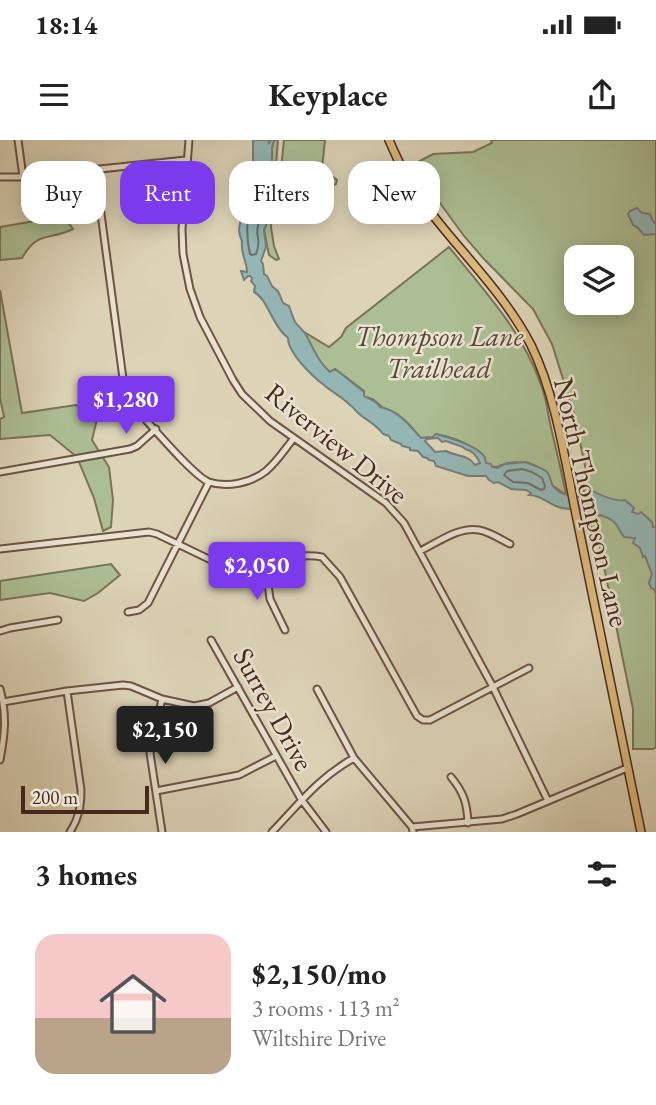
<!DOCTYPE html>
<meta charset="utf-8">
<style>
body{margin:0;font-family:"EB Garamond",serif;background:#f6f6f6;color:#222;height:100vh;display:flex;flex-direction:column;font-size:26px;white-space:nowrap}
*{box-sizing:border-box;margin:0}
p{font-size:23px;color:#767676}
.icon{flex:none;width:38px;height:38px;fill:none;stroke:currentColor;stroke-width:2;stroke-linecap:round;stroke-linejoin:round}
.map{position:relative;height:692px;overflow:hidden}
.panel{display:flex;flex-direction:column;background:#fff;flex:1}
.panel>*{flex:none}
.top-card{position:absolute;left:21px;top:21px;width:614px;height:63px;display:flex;gap:14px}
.controls{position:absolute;left:564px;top:105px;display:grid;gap:14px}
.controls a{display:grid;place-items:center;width:70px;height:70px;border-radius:14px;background:#fff;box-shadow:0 4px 18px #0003;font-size:35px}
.scale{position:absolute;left:21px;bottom:18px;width:128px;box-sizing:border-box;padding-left:7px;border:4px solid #48281d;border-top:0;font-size:19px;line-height:24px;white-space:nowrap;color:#48281d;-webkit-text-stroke:5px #e9e3d1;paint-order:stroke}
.price{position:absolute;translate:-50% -60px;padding:0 16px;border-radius:7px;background:#7c3aed;color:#fff;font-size:23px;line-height:46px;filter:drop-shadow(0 2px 4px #0008)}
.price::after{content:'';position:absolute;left:50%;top:42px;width:21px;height:16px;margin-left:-10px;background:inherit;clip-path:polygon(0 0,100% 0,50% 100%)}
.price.selected{background:#222;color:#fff}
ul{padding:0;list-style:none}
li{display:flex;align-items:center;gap:21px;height:175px;padding:0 35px}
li+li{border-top:2px solid #e0e0e0}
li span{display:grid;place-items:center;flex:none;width:196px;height:140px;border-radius:21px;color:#555}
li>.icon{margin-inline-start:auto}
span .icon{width:84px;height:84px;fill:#fffc;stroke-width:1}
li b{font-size:30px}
h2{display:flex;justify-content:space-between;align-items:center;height:84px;padding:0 35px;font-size:30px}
.pill{padding:0 24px;border-radius:21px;background:#fff;box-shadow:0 4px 18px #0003;font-size:24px;line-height:63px}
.pill.selected{background:#7c3aed;color:#fff}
.status{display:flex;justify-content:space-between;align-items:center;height:49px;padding:0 35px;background:#fff;direction:ltr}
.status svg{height:19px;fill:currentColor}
header{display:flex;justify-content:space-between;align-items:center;height:91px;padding:0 35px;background:#fff;font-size:32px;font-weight:700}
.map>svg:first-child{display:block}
</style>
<div class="status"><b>18:14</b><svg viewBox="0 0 49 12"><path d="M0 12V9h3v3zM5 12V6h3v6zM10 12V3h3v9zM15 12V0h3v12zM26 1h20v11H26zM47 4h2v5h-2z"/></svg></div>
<header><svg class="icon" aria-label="menu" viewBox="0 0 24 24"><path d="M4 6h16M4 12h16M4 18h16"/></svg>Keyplace<svg class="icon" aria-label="share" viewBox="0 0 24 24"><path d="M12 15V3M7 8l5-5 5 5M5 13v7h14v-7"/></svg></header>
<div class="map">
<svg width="656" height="692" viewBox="0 0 656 692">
<rect width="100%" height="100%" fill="#ddd4b8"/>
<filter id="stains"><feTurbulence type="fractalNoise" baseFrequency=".00286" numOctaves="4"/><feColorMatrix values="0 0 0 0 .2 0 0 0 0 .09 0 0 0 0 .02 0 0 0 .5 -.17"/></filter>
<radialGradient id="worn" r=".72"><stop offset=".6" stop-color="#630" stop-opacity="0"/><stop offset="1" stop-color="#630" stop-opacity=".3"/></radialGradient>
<!-- green -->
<path fill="#acbe93" stroke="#7a7358" stroke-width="2" fill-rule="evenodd" d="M 274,0 L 278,0 L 271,87 L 274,106 L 279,119 L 276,120 L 269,115 L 264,90 L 266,85 L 269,67 L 269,39 L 272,33 L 272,8 Z
M 284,0 L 325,0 L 322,29 L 337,40 L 336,44 L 297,62 L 296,74 L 287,77 L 277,68 Z
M 491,0 L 656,0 L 656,607 L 653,609 L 633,609 L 633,569 L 598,397 L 586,379 L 582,360 L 587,335 L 574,274 L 552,204 L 533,169 L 484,119 L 464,96 L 437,59 L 416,23 L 433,14 L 473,12 L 492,3 ZM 576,117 L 621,117 L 621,163 L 576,163 Z
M 63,76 L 73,89 C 49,101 38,90 22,118 L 0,120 L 0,87 Z
M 449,107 C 484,150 523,192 541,245 C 547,260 548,276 552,292 C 557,313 562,333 566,355 L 552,345 C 548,326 526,320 508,323 C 502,324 498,328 492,327 C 482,324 477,311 468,305 C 459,300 446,296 436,294 L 433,297 L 421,298 C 412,288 405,278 393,272 C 389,270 385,269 382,267 C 379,265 377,262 374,260 C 371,258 367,258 364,256 L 364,251 L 335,229 L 330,232 C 318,222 311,205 304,192 L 329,207 L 341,197 L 346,188 Z
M 0,150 L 22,273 L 76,265 L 98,275 L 92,300 L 109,327 L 113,360 L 111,387 L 103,391 L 94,358 L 77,317 L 50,295 L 0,299 L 0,279 L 4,277 L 0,258 Z
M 111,424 L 120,435 L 98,453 L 84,461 L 50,453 L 0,460 L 0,441 Z"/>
<!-- water -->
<path fill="#94b7b6" stroke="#767e79" stroke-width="2" fill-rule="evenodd" d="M 253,0 L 268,0 L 269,3 L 271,0 L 274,0 L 272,8 L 272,34 L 269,39 L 269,67 L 266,85 L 264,90 L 266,107 L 261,121 L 263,124 L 264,134 L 267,136 L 272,146 L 278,151 L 283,163 L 289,166 C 291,171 293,178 295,182 C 298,186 303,190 306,195 C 313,207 318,222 330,232 L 335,229 L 364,252 L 364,256 C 370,260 376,260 380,267 C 399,271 409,285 421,298 L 433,297 L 436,294 C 447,297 473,305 481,313 C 485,316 485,318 486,323 L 491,324 L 492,327 L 497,328 L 505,324 L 526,322 C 532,325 540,327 546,331 C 551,335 550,342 553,346 C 561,357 579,359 590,355 L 591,350 C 600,355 615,362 625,360 L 634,368 L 632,372 L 638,374 L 641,372 L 652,382 L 653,387 L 656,387 L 656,454 L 654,449 L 651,448 L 649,443 L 652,434 L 645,416 L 643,417 L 640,408 L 633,403 L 635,398 L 624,397 C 615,384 617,380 600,375 L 593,378 L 592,375 L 594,372 L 592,369 C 581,369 566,371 556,366 C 546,362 540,355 529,355 L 531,353 L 526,350 L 511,349 L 498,342 L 494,343 L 489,340 L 486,336 L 468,336 L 436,326 L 434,321 L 429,320 L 427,318 L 423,317 L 418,311 L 410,310 L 410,308 L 402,306 L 401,304 L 391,300 L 389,296 L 383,294 C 377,285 366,280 358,273 C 355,270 353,267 350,265 C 342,257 332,252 324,245 C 312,236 288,213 288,198 C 272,186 268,159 254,152 L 255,146 L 251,141 L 252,138 L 250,136 L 248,136 L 244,140 L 241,131 L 247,132 C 247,121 240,113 242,101 C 236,89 241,85 242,72 C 242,64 241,61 245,54 L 244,49 L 253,27 ZM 438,298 L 442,302 L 446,301 L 463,307 L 465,309 C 474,311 476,316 480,323 L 475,325 C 468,314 457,317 446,311 L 435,312 L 425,301 L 427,299 Z
M 637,68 L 642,73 L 650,74 L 653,81 L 656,84 L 656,94 L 644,95 L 637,87 L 633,85 L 628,74 L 630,71 Z"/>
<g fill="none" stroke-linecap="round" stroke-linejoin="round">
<!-- shore -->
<path stroke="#6e706a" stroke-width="2" d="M 260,38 L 262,41 C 263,57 261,72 258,86 C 255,97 262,99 256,114 L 252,115 L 250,114 C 244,90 249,68 253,44 L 256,39 Z
M 522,329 L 532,332 L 542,338 L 545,346 L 544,349 L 541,350 L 528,343 L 513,342 L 504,335 L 507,331 Z"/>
<!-- minor casing -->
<g stroke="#6d5344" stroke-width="9">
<path id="minor" d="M 18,0 L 23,37
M 189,0 L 182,89 L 183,114 L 190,149 L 200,177 L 233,240 L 242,254 L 270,281 L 386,363 L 404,383 L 493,547 L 548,661
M 95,29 L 124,246 L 128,259 L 136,269 C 150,284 194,337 209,342 C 227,348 251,343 266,331 C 277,322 285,309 294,298
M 0,37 L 23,37 L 186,20
M 0,332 L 130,309 L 137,306 L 156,289
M 0,409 L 149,392 L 157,394 L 215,422 C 232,425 249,424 266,422 C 285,419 303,413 322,417 L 340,437 L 417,576 L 423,580 L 430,580 L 529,528
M 420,411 C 437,403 459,386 479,390 C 490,392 500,399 510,404
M 265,422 L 270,459 L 285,490
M 128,472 L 139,470 L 148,463 L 209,342
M 0,491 L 10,488 L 58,480
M 211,500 L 301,659 L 326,692
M 0,549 C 7,575 5,594 0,620
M 317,549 L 354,618 L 412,687 L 413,692
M 67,551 L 81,650 C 81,666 79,678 70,692
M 3,562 L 67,551 L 123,545 L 131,546 L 162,559 L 194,566 L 209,563 L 238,547
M 451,637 C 464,653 467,663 468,683
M 156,651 L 239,635 L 276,616
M 412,687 L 502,679 L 517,674 L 627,628
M 162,692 L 150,613 L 162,559
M 272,692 C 300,663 317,639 354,618"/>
</g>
<!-- major casing -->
<g stroke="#48281d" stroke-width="10">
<path id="major" d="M 389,0 C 398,21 408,42 422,61 C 457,109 503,151 531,205 C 557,258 566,327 578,384 C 599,487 620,590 641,692"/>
</g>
<!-- minor -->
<use href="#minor" stroke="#e9e3d1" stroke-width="5"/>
<!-- major -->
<use href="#major" stroke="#deba7c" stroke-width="7"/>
</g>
<g text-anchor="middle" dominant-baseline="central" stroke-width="5" stroke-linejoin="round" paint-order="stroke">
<!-- park labels -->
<g font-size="28" font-style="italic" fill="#5c4635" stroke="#e9e3d1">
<text x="439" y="196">Thompson Lane<tspan x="439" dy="32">Trailhead</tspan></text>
</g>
<!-- street labels -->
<g font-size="28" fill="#48281d" stroke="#e9e3d1">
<text transform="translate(337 303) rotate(39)">Riverview Drive</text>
<text transform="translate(592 362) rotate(77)">North Thompson Lane</text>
<text transform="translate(274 569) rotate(61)">Surrey Drive</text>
</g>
</g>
<rect width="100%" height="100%" filter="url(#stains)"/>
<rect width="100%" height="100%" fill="url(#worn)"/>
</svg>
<div class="controls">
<a><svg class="icon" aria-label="layers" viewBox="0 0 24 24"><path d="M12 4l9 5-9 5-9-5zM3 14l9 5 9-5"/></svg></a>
</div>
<div class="scale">200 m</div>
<b class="price" style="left:126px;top:296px">$1,280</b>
<b class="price" style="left:257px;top:462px">$2,050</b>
<b class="price selected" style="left:165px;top:626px">$2,150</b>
<div class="top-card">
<a class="pill">Buy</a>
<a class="pill selected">Rent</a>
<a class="pill">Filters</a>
<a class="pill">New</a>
</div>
</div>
<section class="panel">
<h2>3 homes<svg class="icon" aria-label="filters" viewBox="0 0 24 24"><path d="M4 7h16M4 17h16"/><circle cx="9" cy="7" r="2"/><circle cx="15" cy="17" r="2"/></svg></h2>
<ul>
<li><span style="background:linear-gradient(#f6c9c9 60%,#b9a48a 0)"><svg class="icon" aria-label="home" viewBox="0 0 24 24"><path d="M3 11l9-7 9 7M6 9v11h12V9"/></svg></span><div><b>$2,150/mo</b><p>3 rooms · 113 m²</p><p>Wiltshire Drive</p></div></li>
</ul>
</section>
